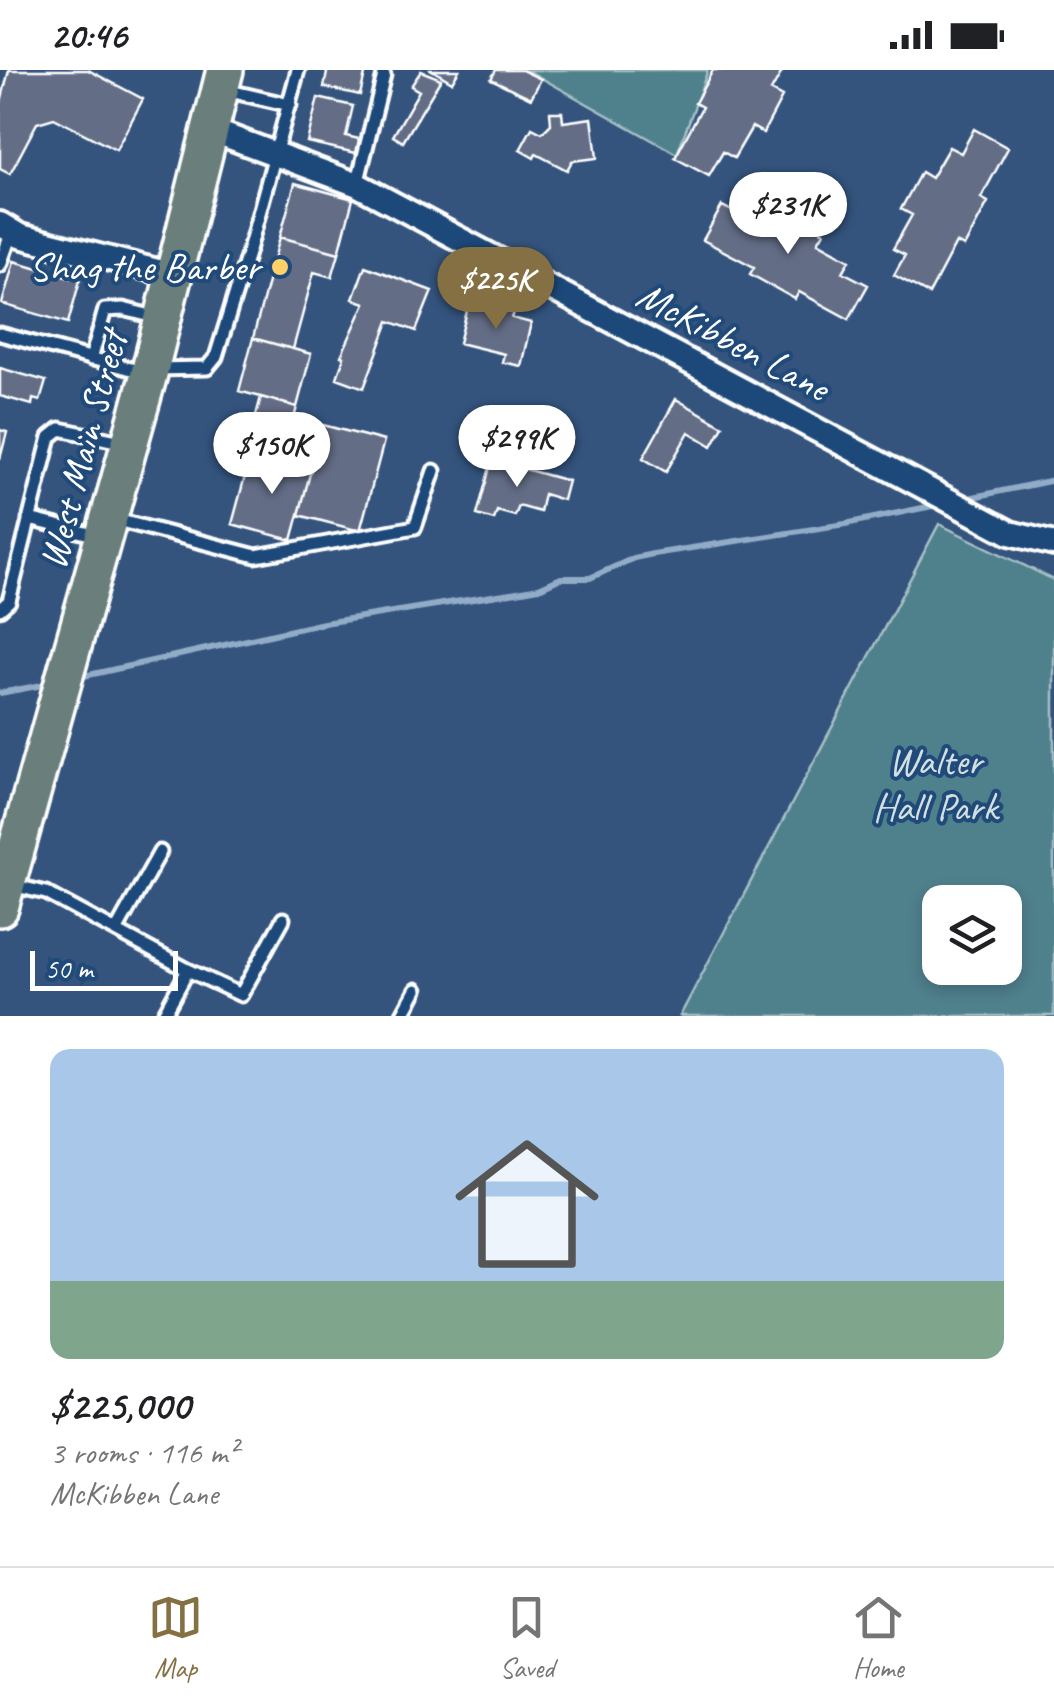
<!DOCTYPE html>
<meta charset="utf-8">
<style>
body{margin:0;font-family:Caveat,sans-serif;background:#f6f6f6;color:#202124;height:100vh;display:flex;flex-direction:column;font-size:38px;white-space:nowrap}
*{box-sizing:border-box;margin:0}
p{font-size:32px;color:#757577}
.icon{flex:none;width:55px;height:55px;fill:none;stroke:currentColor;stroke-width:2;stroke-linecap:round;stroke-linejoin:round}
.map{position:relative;height:946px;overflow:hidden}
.drawer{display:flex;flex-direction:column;background:#fff;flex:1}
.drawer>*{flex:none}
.buttons{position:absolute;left:922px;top:815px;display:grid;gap:20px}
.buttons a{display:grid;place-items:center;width:100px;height:100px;border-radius:20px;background:#fff;box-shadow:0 5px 15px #0003;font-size:50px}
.scale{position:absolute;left:30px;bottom:25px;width:148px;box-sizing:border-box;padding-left:10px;border:5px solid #fff;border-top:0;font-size:28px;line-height:35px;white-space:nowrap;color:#fff;-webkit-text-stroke:8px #1f4a7a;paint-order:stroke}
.price{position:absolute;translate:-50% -85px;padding:0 22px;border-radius:35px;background:#fff;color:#222;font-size:32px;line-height:65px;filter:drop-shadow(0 2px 5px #0008)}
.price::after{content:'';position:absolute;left:50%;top:60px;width:30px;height:22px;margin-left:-15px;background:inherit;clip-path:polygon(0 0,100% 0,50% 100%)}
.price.current{background:#847042;color:#fff}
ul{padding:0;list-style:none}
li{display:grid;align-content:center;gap:20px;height:530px;padding:0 50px}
li span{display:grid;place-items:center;height:310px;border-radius:20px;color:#555}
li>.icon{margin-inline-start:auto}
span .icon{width:180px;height:180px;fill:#fffc;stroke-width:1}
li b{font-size:42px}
.status{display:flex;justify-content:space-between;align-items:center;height:70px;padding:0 50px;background:#fff;direction:ltr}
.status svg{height:28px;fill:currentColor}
.dock{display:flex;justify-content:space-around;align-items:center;height:140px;border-top:2px solid #e0e0e0;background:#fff;font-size:28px;color:#757577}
.dock a{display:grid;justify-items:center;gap:5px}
.dock .current{color:#847042}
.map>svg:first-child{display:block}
</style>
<div class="status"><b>20:46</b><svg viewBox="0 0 49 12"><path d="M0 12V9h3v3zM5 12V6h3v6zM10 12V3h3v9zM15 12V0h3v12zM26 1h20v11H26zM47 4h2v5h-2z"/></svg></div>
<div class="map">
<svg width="1054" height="946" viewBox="0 0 1054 946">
<rect width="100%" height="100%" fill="#34547e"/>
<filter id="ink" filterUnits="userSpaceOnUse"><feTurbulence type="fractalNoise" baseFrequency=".01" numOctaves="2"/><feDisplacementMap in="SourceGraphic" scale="20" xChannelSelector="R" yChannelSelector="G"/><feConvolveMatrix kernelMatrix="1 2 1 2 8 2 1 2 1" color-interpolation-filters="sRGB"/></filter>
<g filter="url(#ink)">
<!-- green -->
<path fill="#4f818d" stroke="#a7c0c6" stroke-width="2.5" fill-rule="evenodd" d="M 527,0 L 708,0 L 677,84 Z
M 939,454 L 1054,510 L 1054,946 L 680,946 ZM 1005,832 L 1005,898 L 940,898 L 940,832 Z"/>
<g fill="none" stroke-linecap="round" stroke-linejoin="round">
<!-- stream -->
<path stroke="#92acc8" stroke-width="6" d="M 964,429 L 1054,410
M 75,608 L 324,553 L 517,522 L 539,518 L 561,508 L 590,508 L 634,488 L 653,484 L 845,454 L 942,434
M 0,623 L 53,613"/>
</g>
<!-- building -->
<path fill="#646d86" stroke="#fff" stroke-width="2.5" d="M 9,0 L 88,0 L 143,29 L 116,80 L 54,48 L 37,53 L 10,104 L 0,99 L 0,36 Z
M 324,0 L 366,0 L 360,25 L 324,17 L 327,3 Z
M 432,0 L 459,0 L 452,12 Z
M 496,0 L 522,0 L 541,9 L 531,28 L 491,9 Z
M 713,0 L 783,0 L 771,21 L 782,27 L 763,63 L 752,57 L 734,88 L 723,82 L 709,106 L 675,88 L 702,37 L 695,33 Z
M 421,1 L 441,9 L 403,72 L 393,66 L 419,21 L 411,16 Z
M 318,28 L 353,36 L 346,66 L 359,69 L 356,83 L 307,72 Z
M 550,42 L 562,42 L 563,52 L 592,48 L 597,88 L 572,91 L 567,100 L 536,84 L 534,88 L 520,80 L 532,58 L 542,63 L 551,54 Z
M 974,59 L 1008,78 L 981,128 L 988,132 L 964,177 L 956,173 L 929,224 L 894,205 L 905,185 L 893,179 L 912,145 L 901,139 L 921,102 L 931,108 L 949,77 L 961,83 Z
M 295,113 L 353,129 L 339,183 L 280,167 Z
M 748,134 L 782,153 L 788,142 L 824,162 L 818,172 L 850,190 L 843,202 L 868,215 L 849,249 L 799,222 L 795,229 L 750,204 L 754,197 L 703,170 L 722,136 L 742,146 Z
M 280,167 L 339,183 L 332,207 L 314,202 L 293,279 L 253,268 Z
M 14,191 L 80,210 L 68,253 L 2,234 Z
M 365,196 L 432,221 L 416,261 L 389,251 L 364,318 L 337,308 L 344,287 L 341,286 L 365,233 L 353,229 Z
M 469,233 L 515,240 L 512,248 L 531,253 L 521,296 L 502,292 L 504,284 L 459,273 Z
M 253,268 L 311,284 L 297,337 L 239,321 Z
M 0,298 L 46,311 L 40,331 L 33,329 L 32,335 L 0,326 Z
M 261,327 L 297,337 L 290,363 L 254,353 Z
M 676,329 L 723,356 L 712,376 L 689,362 L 666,402 L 643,388 Z
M 323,355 L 384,371 L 360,461 L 299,445 Z
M 0,360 L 7,362 L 0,389 Z
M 251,384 L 311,400 L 292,470 L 232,454 Z
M 492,390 L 568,411 L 563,430 L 544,424 L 540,442 L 519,436 L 515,446 L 497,441 L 494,450 L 477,445 Z"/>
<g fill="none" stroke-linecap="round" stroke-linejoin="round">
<!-- service casing -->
<g stroke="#fff" stroke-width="19">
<path id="service" d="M 225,20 L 290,35
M 357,115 L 384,5
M 0,195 L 12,161
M 0,264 L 146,303
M 91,289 L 105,240 L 123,239 L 159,248
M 154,299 L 207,298 L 216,287 L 249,180 L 298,0
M 29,449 L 98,466
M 113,449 L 256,486 L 415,457 L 434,401
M 0,539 L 9,531 L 50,367 L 60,359 L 126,373
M 11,815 L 46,823 L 188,900 L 241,925 L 283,849
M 116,861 L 160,782
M 163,946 L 188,900
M 402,946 L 416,920"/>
</g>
<!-- minor casing -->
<g stroke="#fff" stroke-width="30">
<path id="minor" d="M 211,60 L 358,115 L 1010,463 L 1054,474
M 0,154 L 20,166 L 173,205"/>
</g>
<!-- primary casing -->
<g stroke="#fff" stroke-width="42">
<path id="primary" d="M 0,838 L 149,304 L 225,0"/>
</g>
<!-- service -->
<use href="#service" stroke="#1f4a7a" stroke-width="11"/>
<!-- minor -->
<use href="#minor" stroke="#1f4a7a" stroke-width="22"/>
<!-- primary -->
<use href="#primary" stroke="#6a7f7c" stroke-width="35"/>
</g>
</g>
<!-- markers -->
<circle fill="#ffd166" stroke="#1f4a7a" stroke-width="4" cx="280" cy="197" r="10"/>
<g text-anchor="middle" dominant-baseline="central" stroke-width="8" stroke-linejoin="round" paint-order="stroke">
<!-- poi labels -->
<g font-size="40" fill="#fff" stroke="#1f4a7a" text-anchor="end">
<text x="260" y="197">Shag the Barber</text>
</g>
<!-- street labels -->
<g font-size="40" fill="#fff" stroke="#1f4a7a">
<text transform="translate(733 271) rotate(28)">McKibben Lane</text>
<text transform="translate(83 380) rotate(-75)">West Main Street</text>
</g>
<!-- park labels -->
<g font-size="40" fill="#d3e0e2" stroke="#1f4a7a">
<text x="935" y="691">Walter<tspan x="935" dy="46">Hall Park</tspan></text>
</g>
</g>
</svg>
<div class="buttons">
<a><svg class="icon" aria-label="layers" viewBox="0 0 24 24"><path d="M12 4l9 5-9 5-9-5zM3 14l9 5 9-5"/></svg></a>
</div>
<div class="scale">50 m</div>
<b class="price" style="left:788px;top:187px">$231K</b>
<b class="price current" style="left:496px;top:262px">$225K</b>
<b class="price" style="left:517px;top:420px">$299K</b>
<b class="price" style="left:272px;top:427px">$150K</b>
</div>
<section class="drawer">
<ul>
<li><span style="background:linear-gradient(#a9c7e8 75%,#7fa58c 0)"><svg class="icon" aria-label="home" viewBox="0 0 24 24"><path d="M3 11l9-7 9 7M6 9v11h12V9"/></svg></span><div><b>$225,000</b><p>3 rooms · 116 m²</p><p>McKibben Lane</p></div></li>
</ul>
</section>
<nav class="dock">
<a class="current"><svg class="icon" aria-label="map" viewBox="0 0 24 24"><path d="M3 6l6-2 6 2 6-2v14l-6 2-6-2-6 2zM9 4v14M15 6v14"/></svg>Map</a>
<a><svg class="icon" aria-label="saved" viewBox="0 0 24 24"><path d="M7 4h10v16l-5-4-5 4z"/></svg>Saved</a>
<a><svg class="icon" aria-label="home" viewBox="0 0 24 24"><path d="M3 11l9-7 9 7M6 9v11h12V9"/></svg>Home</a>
</nav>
